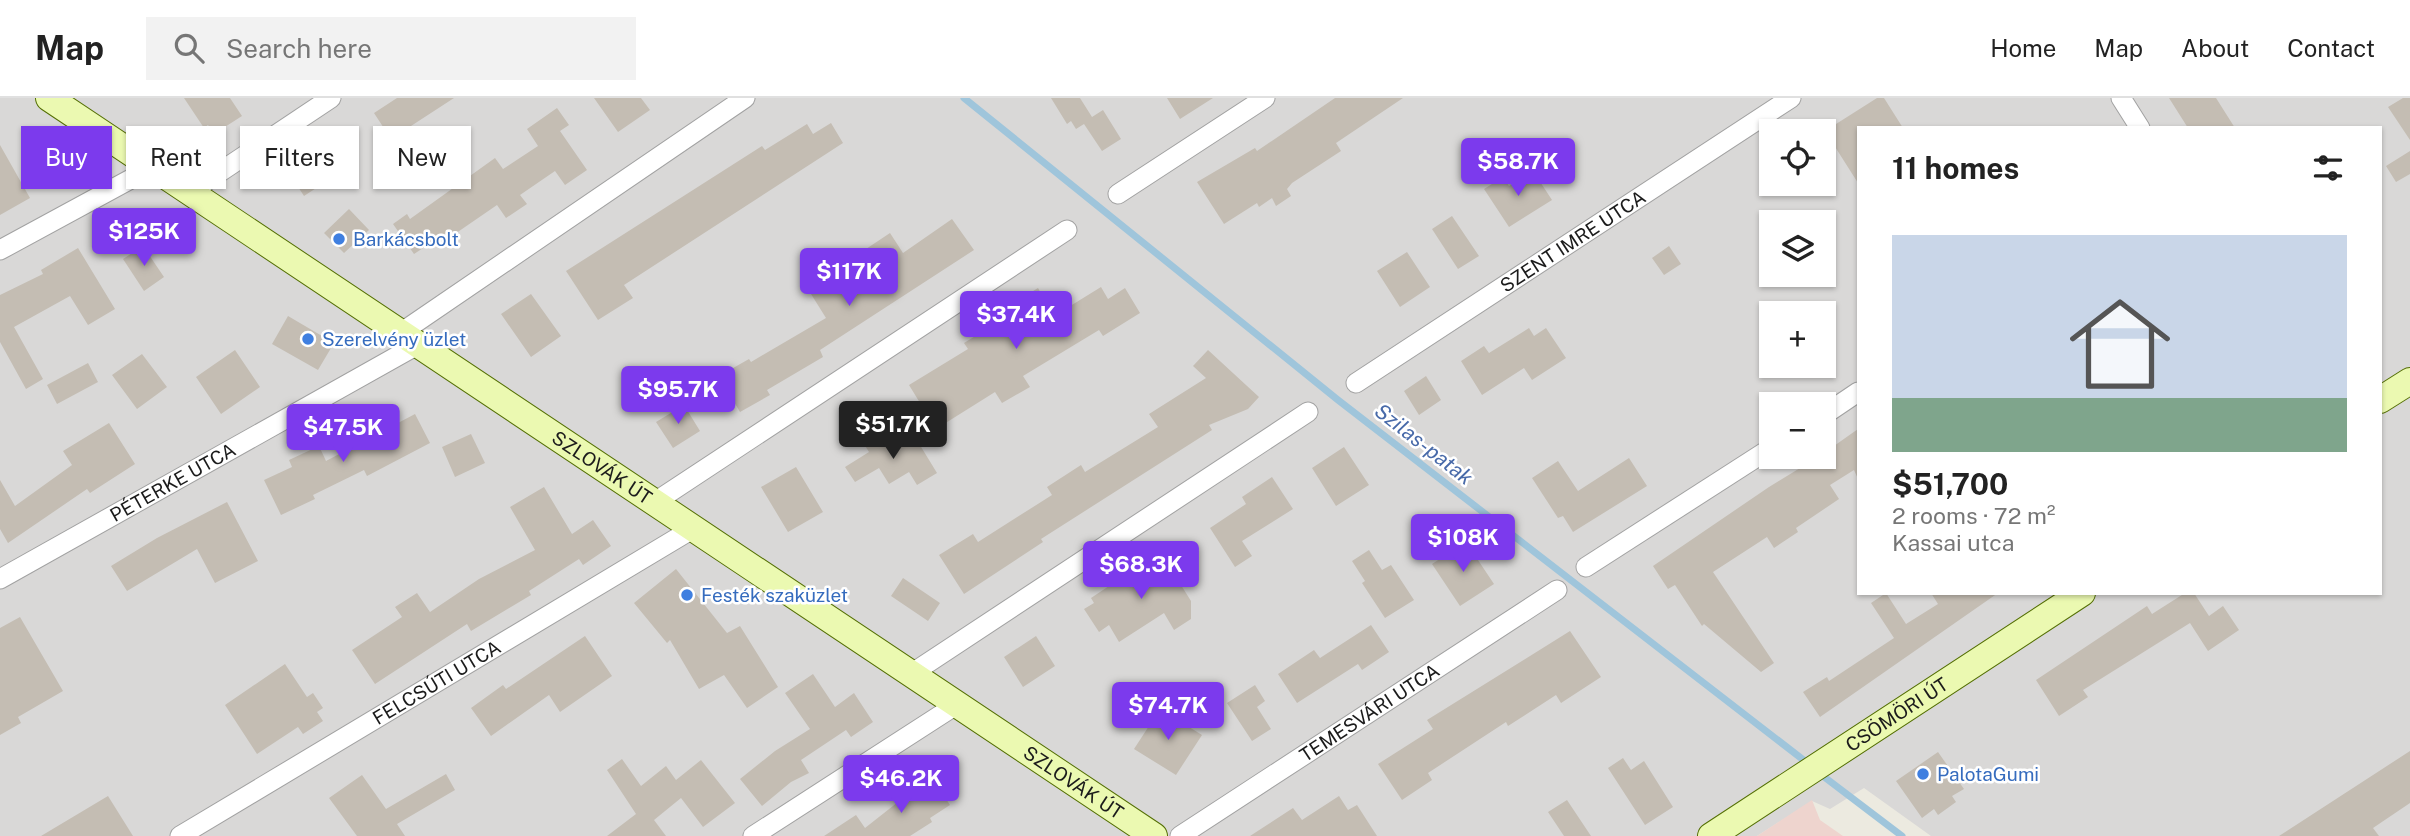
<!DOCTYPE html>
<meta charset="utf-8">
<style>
body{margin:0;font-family:"Public Sans",sans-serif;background:#f2f2f2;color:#222;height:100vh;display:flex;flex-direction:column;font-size:26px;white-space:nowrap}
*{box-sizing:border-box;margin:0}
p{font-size:23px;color:#767676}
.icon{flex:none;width:38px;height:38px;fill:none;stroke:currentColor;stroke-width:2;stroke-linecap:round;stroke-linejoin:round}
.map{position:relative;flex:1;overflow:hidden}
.drawer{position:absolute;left:1857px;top:28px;width:525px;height:469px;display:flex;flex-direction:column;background:#fff;border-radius:0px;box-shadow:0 2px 5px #0004}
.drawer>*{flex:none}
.guide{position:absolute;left:21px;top:28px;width:665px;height:63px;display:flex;gap:14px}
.buttons{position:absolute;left:1759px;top:21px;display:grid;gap:14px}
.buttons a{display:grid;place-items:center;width:77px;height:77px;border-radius:0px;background:#fff;box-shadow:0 2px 5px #0004;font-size:35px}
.price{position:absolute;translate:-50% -60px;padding:0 16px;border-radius:7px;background:#7c3aed;color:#fff;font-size:23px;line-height:46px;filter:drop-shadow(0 2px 4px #0008)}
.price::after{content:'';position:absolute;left:50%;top:42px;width:21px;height:16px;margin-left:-10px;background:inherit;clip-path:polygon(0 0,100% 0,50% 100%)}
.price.selected{background:#222;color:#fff}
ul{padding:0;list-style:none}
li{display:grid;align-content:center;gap:14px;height:371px;padding:0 35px}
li+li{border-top:2px solid #e0e0e0}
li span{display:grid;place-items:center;height:217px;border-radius:0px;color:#555}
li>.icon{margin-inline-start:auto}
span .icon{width:126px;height:126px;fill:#fffc;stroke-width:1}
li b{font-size:30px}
h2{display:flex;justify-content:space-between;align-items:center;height:84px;padding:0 35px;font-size:30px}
.chip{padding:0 24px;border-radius:0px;background:#fff;box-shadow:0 2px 5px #0004;font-size:24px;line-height:63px}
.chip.selected{background:#7c3aed;color:#fff}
header{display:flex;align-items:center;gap:42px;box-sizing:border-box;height:98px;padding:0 35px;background:#fff;border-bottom:2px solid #e0e0e0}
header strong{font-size:33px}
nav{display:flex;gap:38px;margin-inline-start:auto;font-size:24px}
.search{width:490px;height:63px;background:#f2f2f2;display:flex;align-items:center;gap:18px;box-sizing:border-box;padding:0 24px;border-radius:0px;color:#767676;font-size:26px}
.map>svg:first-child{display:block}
</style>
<header>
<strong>Map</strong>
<div class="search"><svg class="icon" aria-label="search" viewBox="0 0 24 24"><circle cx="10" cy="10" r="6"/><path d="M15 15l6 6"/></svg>Search here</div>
<nav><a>Home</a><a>Map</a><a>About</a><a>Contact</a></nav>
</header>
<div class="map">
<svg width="2410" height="738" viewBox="0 0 2410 738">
<rect width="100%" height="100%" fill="#eceae0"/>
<!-- residential -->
<path fill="#d9d8d7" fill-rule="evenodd" d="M 0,0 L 2410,0 L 2410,738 L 1931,738 L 1864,690 L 1830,711 L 1812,703 L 1757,738 L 0,738 ZM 1858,30 L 2380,30 L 2380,495 L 1858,495 ZM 1771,33 L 1824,33 L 1824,86 L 1771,86 ZM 1771,124 L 1824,124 L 1824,177 L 1771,177 ZM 1771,215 L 1824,215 L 1824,268 L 1771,268 ZM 1771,306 L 1824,306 L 1824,359 L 1771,359 Z"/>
<!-- commercial -->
<path fill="#eed4ce" d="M 1812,702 L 1820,722 L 1843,738 L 1757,738 Z"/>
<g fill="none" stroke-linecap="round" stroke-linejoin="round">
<!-- stream -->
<path stroke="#9fc5db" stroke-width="7" d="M 964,0 L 1338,302 L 1810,667
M 1819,675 L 1902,738"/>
</g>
<!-- building -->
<path fill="#c4bdb3" d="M 184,0 L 230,0 L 242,18 L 214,36 L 208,27 L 204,30 Z
M 397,0 L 454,0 L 391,41 L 374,15 Z
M 594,0 L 641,0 L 650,12 L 618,34 Z
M 1051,0 L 1080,0 L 1092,19 L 1103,12 L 1121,41 L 1102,53 L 1084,26 L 1076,31 L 1071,23 L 1067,26 Z
M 1167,0 L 1213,0 L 1180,21 Z
M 1335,0 L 1403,0 L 1336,45 L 1341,53 L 1292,85 L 1287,91 L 1291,98 L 1276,108 L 1272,100 L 1259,109 L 1257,105 L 1224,126 L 1197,84 L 1255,50 L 1257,53 Z
M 1877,0 L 1884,0 L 1903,30 L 1858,30 L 1858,85 L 1825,33 Z
M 2169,0 L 2216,0 L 2235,30 L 2188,30 Z
M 2403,0 L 2410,0 L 2410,42 L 2388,9 Z
M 557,10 L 569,27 L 560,33 L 587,72 L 565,87 L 555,73 L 520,97 L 527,106 L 506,120 L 497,107 L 449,140 L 446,135 L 414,156 L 393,126 L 407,116 L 410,121 L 495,60 L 503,71 L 538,48 L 527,31 Z
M 831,25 L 843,45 L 624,187 L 633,200 L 598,222 L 566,173 L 762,48 L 765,52 L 807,26 L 813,36 Z
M 340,33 L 359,62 L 304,98 L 285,69 Z
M 0,47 L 30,100 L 0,117 Z
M 2410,53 L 2410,76 L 2396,84 L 2386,68 Z
M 1533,73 L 1552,102 L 1509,129 L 1484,91 L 1503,79 L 1509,88 Z
M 349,111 L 369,132 L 344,155 L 324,135 Z
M 1452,118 L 1479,158 L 1458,171 L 1432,131 Z
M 952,121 L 974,152 L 820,252 L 823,259 L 767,292 L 770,297 L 740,314 L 719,278 L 749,261 L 751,264 L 826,220 L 806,188 L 823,177 L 831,191 L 872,165 L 863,153 L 890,135 L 903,155 Z
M 143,148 L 164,179 L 144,193 L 123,161 Z
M 1669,148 L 1681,166 L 1664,177 L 1652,160 Z
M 78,150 L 115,211 L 88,227 L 70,198 L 14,229 L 43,281 L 26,291 L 0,244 L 0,197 L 43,176 L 41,172 Z
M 1407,154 L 1430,189 L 1400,209 L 1377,173 Z
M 1101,189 L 1108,201 L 1125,190 L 1140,215 L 1103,238 L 1099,232 L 1023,278 L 1030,289 L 1002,305 L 995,294 L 936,331 L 909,287 L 968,251 L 964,245 L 1016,213 L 1012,206 L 1038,190 L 1054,218 Z
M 531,196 L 561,238 L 531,259 L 501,216 Z
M 288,218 L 334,245 L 318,272 L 272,246 Z
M 1529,230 L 1534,238 L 1546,230 L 1566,260 L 1532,282 L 1524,270 L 1482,297 L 1461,263 L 1484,248 L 1489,255 Z
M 235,252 L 260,289 L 221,316 L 196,279 Z
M 1208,252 L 1259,299 L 1248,311 L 1209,327 L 1212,332 L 1041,441 L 1043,444 L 964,496 L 939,457 L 973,436 L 978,444 L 1052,397 L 1047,389 L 1081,367 L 1085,374 L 1158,329 L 1149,316 L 1206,280 L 1193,268 Z
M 142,256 L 167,289 L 137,311 L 112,277 Z
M 88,265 L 98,284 L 57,306 L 47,287 Z
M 1426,278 L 1441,302 L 1419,317 L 1404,293 Z
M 684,307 L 700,333 L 673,350 L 656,324 Z
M 415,316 L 430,345 L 367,378 L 364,372 L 313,397 L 315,401 L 281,417 L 264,382 L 292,369 L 289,362 L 319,348 L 326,363 Z
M 109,325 L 135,366 L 90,395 L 87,391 L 8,445 L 0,431 L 0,382 L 15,408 L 72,367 L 63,353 Z
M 1858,331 L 1858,381 L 1854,372 L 1830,387 L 1839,401 L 1796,430 L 1798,434 L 1774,450 L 1767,439 L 1713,474 L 1774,565 L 1761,574 L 1704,526 L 1702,528 L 1675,487 L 1668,491 L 1653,468 L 1769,389 L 1818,359 L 1824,359 L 1824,355 Z
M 885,334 L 896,351 L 915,339 L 937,375 L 917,387 L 909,374 L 889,386 L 879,370 L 855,384 L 845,369 L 869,354 L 864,346 Z
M 471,336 L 485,365 L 455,379 L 442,349 Z
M 1344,349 L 1369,387 L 1336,408 L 1312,370 Z
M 1629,360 L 1647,388 L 1573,434 L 1563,418 L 1558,420 L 1532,380 L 1558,363 L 1578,393 Z
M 796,369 L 823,414 L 788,434 L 761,389 Z
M 1272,379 L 1293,411 L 1242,443 L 1252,458 L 1235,469 L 1210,430 L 1246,406 L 1242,399 Z
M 544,389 L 572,436 L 593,422 L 611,448 L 583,467 L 579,461 L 529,493 L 531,497 L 471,533 L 467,526 L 375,586 L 352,552 L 402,519 L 395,509 L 417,495 L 430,514 L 479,481 L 535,452 L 510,409 Z
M 227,404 L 258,463 L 215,485 L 197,451 L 127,493 L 111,468 L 157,440 Z
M 1466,444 L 1494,486 L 1460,508 L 1432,466 Z
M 1369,452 L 1382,472 L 1391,467 L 1414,502 L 1385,520 L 1362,485 L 1365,483 L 1352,463 Z
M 1151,460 L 1169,468 L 1191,503 L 1191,521 L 1174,532 L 1164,515 L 1119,544 L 1109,527 L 1099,534 L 1084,511 L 1094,505 L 1091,500 Z
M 676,471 L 727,535 L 740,528 L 778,589 L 747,610 L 724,577 L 699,591 L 670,542 L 667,545 L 634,505 Z
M 903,480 L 940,505 L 928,523 L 891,498 Z
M 1886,495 L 1906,526 L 1938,506 L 1931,495 L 1998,495 L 1820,619 L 1803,594 L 1827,579 L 1829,583 L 1894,540 L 1871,505 Z
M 2185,495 L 2194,495 L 2209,518 L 2223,508 L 2239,532 L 2208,553 L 2190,525 L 2083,592 L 2088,599 L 2059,618 L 2036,582 L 2147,508 L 2152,516 Z
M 20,519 L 63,593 L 18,619 L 21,625 L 0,637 L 0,530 Z
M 1371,527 L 1389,554 L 1362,572 L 1358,566 L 1297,605 L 1278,576 L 1314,552 L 1320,560 Z
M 1570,533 L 1601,579 L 1561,605 L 1556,597 L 1508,628 L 1506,624 L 1428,675 L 1432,682 L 1402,702 L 1378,666 L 1433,631 L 1427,622 Z
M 585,538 L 612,578 L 560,614 L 549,597 L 491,638 L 471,610 L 503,587 L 506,591 Z
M 1036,538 L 1055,568 L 1023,589 L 1004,559 Z
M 285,566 L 307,599 L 313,595 L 323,610 L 317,614 L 323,623 L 303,636 L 298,629 L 257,656 L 225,607 Z
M 813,576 L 835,609 L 854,595 L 873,624 L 851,639 L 846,632 L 801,662 L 809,675 L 791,684 L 762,708 L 740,681 L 775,653 L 810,631 L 785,595 Z
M 1255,587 L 1265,603 L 1257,609 L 1271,631 L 1252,643 L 1227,605 Z
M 1160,611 L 1202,637 L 1176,677 L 1134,651 Z
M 2410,653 L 2410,705 L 2373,730 L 2379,738 L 2279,738 Z
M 1938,654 L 1964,691 L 1952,698 L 1956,704 L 1938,717 L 1934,711 L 1922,720 L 1896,683 Z
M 1623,660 L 1631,672 L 1644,663 L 1673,709 L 1645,727 L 1608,670 Z
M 622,661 L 641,688 L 666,668 L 676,682 L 701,662 L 735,705 L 703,729 L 681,700 L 654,722 L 666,738 L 607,738 L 636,716 L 607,672 Z
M 446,676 L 455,692 L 397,726 L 405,738 L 357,738 L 329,700 L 362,677 L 386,711 Z
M 931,678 L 950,707 L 930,720 L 932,724 L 910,738 L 824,738 L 856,717 L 865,730 Z
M 108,698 L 133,738 L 41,738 Z
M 1339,698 L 1348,712 L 1357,707 L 1377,738 L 1250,738 L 1293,710 L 1302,722 Z
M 1567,702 L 1591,738 L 1564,738 L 1548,714 Z"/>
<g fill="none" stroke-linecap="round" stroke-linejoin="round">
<!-- minor casing -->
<g stroke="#a2a2a2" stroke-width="21">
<g id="minor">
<path d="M 2121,0 L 2140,30"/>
<path d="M 190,94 L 331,0"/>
<path d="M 1118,96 L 1265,0"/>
<path d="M 0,152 L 153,69"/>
<path d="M 402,234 L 745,0"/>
<path id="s1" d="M 1356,285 L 1791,0"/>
<path d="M 1824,317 L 1858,294"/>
<path d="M 655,404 L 1067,132"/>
<path d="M 1586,469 L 1771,350"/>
<path id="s2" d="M 0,481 L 419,246"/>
<path d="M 911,576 L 1308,314"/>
<path id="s3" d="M 180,738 L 694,430"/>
<path d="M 753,738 L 956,607"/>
<path id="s4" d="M 1180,738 L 1557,492"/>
</g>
</g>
<!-- secondary casing -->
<g stroke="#546f04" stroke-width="28">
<g id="secondary">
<path id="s5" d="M 49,0 L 1154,738"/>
<path d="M 2380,302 L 2410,283"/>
<path id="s6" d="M 1711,738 L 2082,495"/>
</g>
</g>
<!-- minor -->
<use href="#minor" stroke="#fff" stroke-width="19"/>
<!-- secondary -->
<use href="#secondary" stroke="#ebf9b1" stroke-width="26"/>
</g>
<!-- markers -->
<g fill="#3f7fe0" stroke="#fff" stroke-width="2.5">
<circle cx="339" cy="141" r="7"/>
<circle cx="308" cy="241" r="7"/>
<circle cx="687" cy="497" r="7"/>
<circle cx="1923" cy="676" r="7"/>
</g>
<g text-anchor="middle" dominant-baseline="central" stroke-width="5" stroke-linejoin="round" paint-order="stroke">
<!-- shop labels -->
<g font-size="19" fill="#366cbe" stroke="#fff" text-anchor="start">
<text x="353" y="141">Barkácsbolt</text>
<text x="322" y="241">Szerelvény üzlet</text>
<text x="701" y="497">Festék szaküzlet</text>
<text x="1937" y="676">PalotaGumi</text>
</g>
<!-- street labels -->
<g font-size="19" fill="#1b1b1b" stroke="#fff">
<text stroke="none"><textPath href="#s1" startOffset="259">SZENT IMRE UTCA</textPath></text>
<text stroke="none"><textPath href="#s5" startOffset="665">SZLOVÁK ÚT</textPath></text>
<text stroke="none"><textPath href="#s2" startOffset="198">PÉTERKE UTCA</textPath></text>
<text stroke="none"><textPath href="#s3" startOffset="299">FELCSÚTI UTCA</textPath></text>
<text stroke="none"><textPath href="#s4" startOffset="226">TEMESVÁRI UTCA</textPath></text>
<text stroke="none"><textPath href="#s6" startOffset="222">CSÖMÖRI ÚT</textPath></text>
<text stroke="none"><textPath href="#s5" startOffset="1232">SZLOVÁK ÚT</textPath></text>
</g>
<!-- water labels -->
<g font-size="21" font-style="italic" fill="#486aa9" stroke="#fff">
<text transform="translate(1424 346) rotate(38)">Szilas-patak</text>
</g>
</g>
</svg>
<div class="buttons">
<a><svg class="icon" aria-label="locate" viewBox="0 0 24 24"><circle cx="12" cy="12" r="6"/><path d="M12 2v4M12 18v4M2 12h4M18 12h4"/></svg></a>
<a><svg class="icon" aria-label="layers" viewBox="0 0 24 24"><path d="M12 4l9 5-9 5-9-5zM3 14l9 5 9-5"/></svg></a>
<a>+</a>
<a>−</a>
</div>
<b class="price" style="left:1518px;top:100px">$58.7K</b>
<b class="price" style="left:144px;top:170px">$125K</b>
<b class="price" style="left:849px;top:210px">$117K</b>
<b class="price" style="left:1016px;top:253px">$37.4K</b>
<b class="price" style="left:678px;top:328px">$95.7K</b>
<b class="price selected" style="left:893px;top:363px">$51.7K</b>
<b class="price" style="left:343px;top:366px">$47.5K</b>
<b class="price" style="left:1463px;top:476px">$108K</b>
<b class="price" style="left:1141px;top:503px">$68.3K</b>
<b class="price" style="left:1168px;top:644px">$74.7K</b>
<b class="price" style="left:901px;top:717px">$46.2K</b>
<div class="guide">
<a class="chip selected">Buy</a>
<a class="chip">Rent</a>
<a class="chip">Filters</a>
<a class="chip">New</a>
</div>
<section class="drawer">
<h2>11 homes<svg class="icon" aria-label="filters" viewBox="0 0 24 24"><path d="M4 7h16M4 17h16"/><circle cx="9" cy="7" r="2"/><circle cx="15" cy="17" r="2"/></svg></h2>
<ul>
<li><span style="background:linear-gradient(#c9d6e8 75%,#7fa58c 0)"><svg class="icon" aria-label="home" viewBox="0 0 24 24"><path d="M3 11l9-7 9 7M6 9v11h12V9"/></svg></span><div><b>$51,700</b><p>2 rooms · 72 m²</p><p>Kassai utca</p></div></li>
</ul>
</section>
</div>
